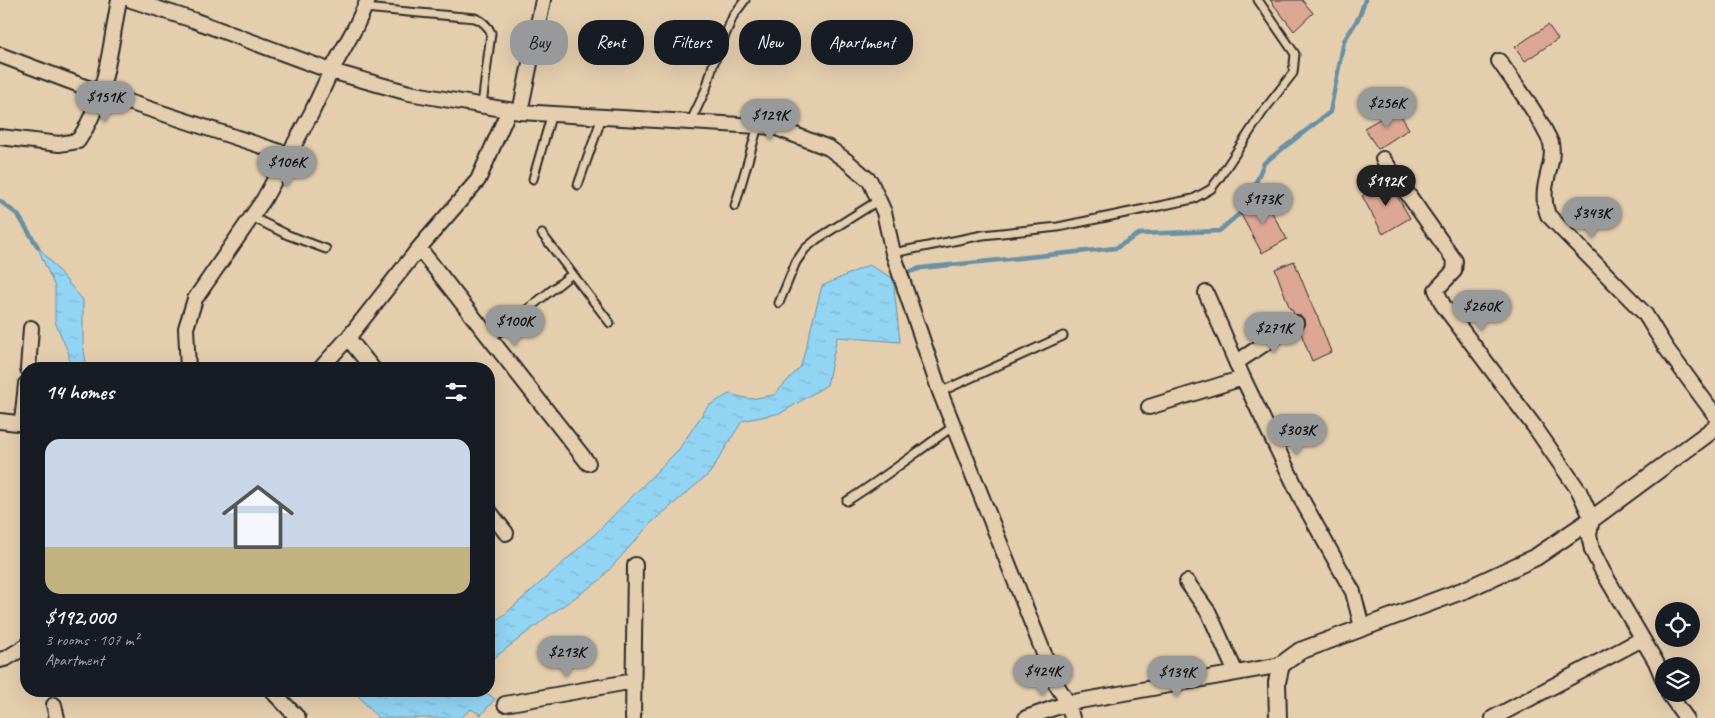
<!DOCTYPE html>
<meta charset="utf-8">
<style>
body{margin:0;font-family:Caveat,sans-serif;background:#242831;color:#f1f3f6;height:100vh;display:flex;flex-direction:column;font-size:19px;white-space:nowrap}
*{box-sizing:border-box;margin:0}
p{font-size:16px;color:#9ea1a6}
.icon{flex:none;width:28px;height:28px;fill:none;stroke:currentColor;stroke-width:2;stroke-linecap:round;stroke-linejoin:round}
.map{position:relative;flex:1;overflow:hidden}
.details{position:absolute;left:20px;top:362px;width:475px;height:335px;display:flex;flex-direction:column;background:#171b24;border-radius:20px;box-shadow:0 5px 20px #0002}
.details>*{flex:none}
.guide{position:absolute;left:510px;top:20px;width:475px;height:45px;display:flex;gap:10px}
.fabs{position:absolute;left:1655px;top:602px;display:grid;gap:10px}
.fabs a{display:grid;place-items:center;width:45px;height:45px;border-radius:50%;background:#171b24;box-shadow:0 5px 20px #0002;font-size:25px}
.price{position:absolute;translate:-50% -42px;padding:0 11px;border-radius:18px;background:#98999b;color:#111;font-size:16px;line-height:32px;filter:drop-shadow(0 1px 2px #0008)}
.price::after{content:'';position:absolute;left:50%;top:30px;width:15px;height:11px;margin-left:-8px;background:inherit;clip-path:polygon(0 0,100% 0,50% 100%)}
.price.active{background:#222;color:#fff}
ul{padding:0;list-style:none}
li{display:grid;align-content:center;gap:10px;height:265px;padding:0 25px}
li span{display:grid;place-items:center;height:155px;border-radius:15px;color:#555}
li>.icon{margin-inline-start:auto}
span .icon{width:90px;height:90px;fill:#fffc;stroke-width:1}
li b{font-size:21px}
h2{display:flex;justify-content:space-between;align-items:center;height:60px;padding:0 25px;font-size:21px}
.tag{padding:0 18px;border-radius:20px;background:#171b24;box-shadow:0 5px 20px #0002;font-size:18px;line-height:45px}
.tag.active{background:#98999b;color:#111}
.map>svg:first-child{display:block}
</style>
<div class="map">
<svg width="1715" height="718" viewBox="0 0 1715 718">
<defs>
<pattern id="water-ripples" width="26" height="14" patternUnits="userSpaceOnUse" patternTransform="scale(1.25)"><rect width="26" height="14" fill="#92d4f3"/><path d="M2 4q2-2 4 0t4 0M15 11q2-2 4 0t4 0" fill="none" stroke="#7eb6d0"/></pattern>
</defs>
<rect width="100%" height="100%" fill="#e5ceae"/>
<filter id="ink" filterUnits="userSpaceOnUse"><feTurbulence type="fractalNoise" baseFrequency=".02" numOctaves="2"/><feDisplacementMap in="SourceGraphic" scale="10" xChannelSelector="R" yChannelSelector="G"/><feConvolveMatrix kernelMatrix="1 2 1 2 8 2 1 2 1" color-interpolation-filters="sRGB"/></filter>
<g filter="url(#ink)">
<!-- water -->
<path fill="url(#water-ripples)" stroke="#6990a3" d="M 36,244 L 83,300 L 83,344 L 87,369 L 69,369 L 69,354 L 55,322 L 55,287 Z
M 869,265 L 893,278 L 900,342 L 837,337 L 827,385 L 781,413 L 742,421 L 710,473 L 651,523 L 599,581 L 551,614 L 489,662 L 489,625 L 505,614 L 594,535 L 679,449 L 708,406 L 729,394 L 750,399 L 774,395 L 801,366 L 822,286 Z
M 354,691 L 484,691 L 495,699 L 481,715 L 471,709 L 463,716 L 463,718 L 378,718 Z"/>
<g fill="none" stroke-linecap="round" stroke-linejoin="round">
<!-- stream -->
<path stroke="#6990a3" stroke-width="4.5" d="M 0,201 L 18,215 L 38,247
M 909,272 L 921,268 L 1116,248 L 1139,234 L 1219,231 L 1245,209 L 1264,163 L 1330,112 L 1344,41 L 1359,17 L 1365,0"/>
</g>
<!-- building -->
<path fill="#dda694" stroke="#2b2b2b" d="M 1270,0 L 1302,0 L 1313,13 L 1294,31 Z
M 1548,25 L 1558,39 L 1525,61 L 1515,47 Z
M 1397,109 L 1409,129 L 1378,149 L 1364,128 Z
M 1388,181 L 1410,218 L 1383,234 L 1362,196 Z
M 1263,197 L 1287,239 L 1262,253 L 1239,211 Z
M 1294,261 L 1316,315 L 1317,315 L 1331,352 L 1312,361 L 1300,331 L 1304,326 L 1304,319 L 1299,315 L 1294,315 L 1292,309 L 1290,309 L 1275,269 Z"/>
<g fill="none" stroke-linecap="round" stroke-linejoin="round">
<!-- service casing -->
<g stroke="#2b2b2b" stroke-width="11">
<path id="service" d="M 364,8 L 475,18 C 483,21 488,26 491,33 L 482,105
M 691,121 L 706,89 L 713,65 L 733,16 L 745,0
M 533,179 L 552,113
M 578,185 L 602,117
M 735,206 L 758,126
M 252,217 L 288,235 L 326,249
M 542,234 L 610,323
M 893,253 L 983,235 L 1058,227 L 1193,199 L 1211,189 L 1220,177 L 1262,113 L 1293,73 L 1295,54 L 1258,0
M 779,303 L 796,262 L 805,249 L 817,239 L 879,200
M 490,339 L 572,274
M 940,392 L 1063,336
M 847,501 C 884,478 918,451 954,426"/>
</g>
<!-- minor casing -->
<g stroke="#2b2b2b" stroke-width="18">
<path id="minor" d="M 131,0 L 193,20 L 331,71 L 409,93 L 520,112 L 774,127 L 829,148 L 848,162 L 870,181 L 884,212 L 893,253 L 940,392 L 1056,684 L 1068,703 L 1072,718
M 0,55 L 101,93 L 289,155
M 1499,61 C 1514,83 1532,105 1544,129 C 1546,133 1549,138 1551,143 C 1556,167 1537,186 1548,215 L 1645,314 L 1666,348 L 1715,415
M 520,112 L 543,0
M 0,137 L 59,144 L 78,141 C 106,100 110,48 119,0
M 1383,159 L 1455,261 L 1454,271 L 1436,290 L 1443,305 L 1534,426 L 1579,491 L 1592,519 L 1589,535 L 1592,550 L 1602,570 L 1656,662 L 1664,681
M 419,248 L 588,463
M 1206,293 L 1243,378 L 1304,504 L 1353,592 L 1362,627
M 348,338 L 373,369
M 1237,362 L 1296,323
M 28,369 L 31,328
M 188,369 L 186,328 L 195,299 L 264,199 L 311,114 L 331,71 L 355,28 L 368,0
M 320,369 L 348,338 L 419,248 L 478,180 L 509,110
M 1149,407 L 1243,378
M 0,421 L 26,424
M 22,422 L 26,384
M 489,511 L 506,533
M 1187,582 L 1209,613 L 1236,673
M 0,660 L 7,658 L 26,646
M 272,691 L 298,718
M 1669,694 L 1686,718
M 505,704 L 634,681
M 54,705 L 57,718
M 633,718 L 635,565
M 1026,718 L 1068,703 L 1281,665
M 1493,718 L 1642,639"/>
</g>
<!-- tertiary casing -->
<g stroke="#2b2b2b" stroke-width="20">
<path id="tertiary" d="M 1278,718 L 1277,682 L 1281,665 L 1300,651 L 1467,589 L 1536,557 L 1592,519 L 1715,428"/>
</g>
<!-- service -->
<use href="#service" stroke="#e5ceae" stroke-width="7"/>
<!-- minor -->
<use href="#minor" stroke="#e5ceae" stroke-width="14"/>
<!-- tertiary -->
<use href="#tertiary" stroke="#e5ceae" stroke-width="16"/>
</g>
</g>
</svg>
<div class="fabs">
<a><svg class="icon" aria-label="locate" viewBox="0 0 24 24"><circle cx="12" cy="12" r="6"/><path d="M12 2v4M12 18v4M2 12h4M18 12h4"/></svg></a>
<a><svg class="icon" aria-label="layers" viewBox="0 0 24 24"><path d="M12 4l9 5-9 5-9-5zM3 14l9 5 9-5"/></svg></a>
</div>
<b class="price" style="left:105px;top:123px">$151K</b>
<b class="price" style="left:1387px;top:129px">$256K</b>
<b class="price" style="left:770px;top:141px">$129K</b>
<b class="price" style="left:287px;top:188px">$106K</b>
<b class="price active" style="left:1386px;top:207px">$192K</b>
<b class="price" style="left:1263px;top:225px">$173K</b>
<b class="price" style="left:1592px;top:239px">$343K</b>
<b class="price" style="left:1482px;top:332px">$260K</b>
<b class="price" style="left:515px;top:347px">$100K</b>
<b class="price" style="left:1274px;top:354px">$271K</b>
<b class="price" style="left:1297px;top:456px">$303K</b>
<b class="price" style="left:567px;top:678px">$213K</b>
<b class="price" style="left:1043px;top:697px">$424K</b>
<b class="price" style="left:1177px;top:698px">$139K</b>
<div class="guide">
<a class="tag active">Buy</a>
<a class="tag">Rent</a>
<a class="tag">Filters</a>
<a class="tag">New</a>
<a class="tag">Apartment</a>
</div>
<section class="details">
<h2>14 homes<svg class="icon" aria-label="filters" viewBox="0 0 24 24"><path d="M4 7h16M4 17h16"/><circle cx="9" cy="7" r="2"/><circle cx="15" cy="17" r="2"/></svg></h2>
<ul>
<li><span style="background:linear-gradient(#c9d6e8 70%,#c2b280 0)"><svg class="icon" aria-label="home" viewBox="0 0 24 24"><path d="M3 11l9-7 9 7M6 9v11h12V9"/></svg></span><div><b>$192,000</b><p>3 rooms · 107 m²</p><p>Apartment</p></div></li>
</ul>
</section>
</div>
